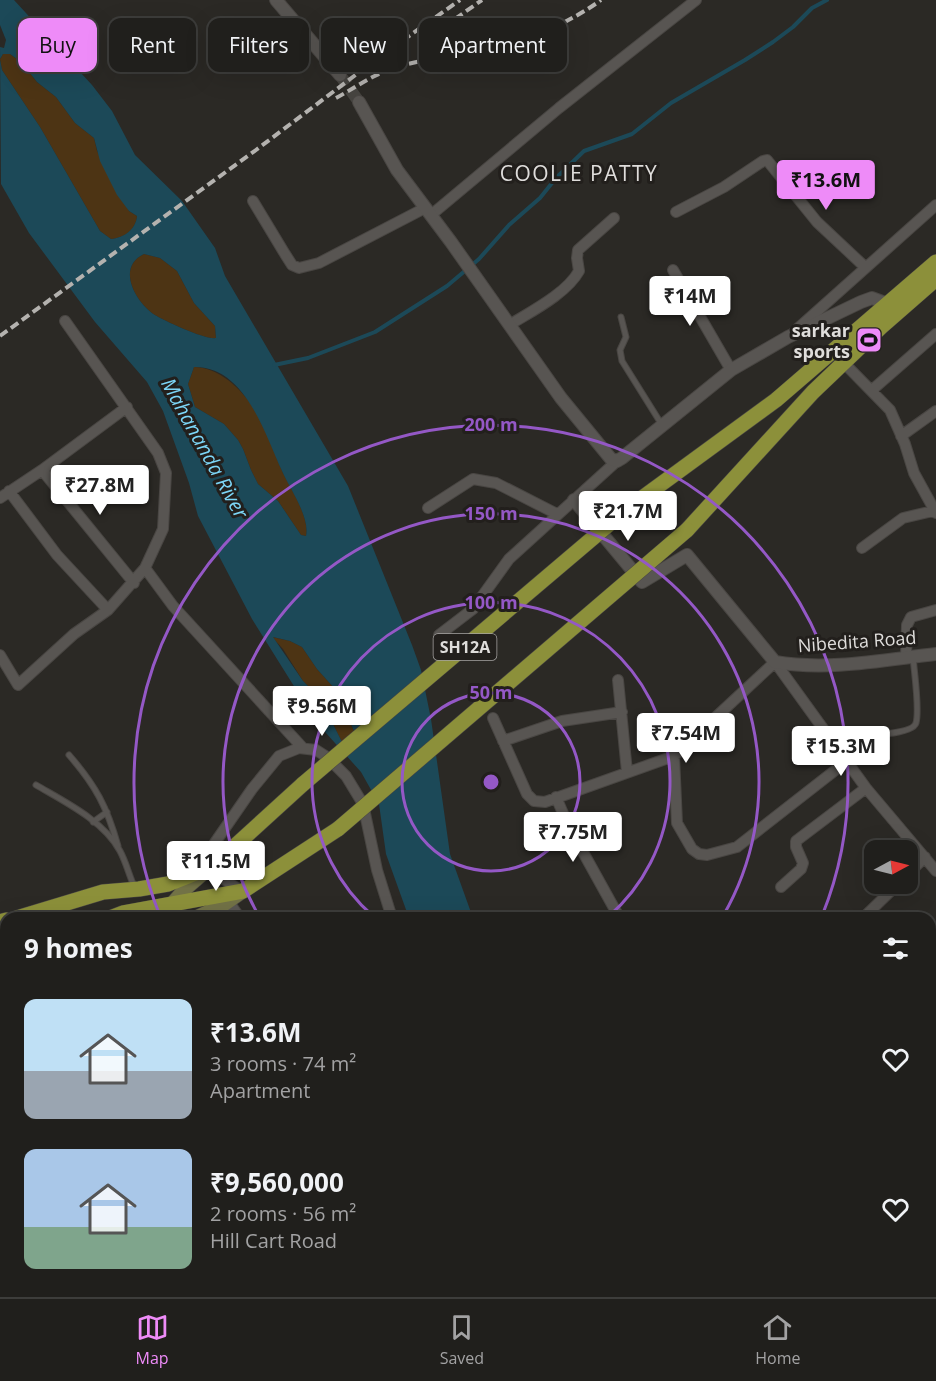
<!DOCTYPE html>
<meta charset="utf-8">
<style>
body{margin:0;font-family:"Open Sans",sans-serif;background:#2d2c29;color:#f1f3f6;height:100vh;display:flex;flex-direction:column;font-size:22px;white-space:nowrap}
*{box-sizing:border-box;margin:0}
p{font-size:20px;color:#a2a2a3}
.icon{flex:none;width:33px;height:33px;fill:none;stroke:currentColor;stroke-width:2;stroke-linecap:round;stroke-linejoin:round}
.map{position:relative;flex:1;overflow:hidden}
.side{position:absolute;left:0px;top:912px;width:936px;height:386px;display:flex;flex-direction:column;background:#201f1c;border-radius:18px 18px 0 0;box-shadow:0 6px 24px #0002,0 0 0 2px #3d3d3b}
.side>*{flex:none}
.top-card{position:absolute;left:18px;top:18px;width:600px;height:54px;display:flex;gap:12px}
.needle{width:39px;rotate:83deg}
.buttons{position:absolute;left:864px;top:840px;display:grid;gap:12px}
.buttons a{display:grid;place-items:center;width:54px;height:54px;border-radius:12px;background:#201f1c;box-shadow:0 6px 24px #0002,0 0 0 2px #3d3d3b;font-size:30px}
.price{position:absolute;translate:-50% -51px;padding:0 14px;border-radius:6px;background:#fff;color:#222;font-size:20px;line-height:39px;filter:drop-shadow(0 2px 3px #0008)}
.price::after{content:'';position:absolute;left:50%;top:36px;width:18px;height:14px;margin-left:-9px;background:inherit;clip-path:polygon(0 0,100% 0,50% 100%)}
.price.active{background:#ee8bf8;color:#111}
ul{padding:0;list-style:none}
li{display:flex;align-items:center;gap:18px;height:150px;padding:0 24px}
li span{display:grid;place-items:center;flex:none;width:168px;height:120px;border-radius:12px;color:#555}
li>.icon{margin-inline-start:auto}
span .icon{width:72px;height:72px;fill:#fffc;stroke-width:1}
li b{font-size:26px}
h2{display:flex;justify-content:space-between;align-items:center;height:72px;padding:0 24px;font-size:26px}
.chip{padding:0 21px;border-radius:12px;background:#201f1c;box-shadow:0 6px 24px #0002,0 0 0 2px #3d3d3b;font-size:21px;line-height:54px}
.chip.active{background:#ee8bf8;color:#111}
.tabs{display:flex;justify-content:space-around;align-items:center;height:84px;border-top:2px solid #3d3d3b;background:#201f1c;font-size:16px;color:#a2a2a3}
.tabs a{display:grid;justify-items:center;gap:3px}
.tabs .active{color:#ee8bf8}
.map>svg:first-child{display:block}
</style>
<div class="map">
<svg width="936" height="1297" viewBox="0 0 936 1297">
<rect width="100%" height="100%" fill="#2b2925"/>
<!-- green -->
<path fill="#4d3414" d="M 3,54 L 10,54 L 21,62 L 37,82 L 56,97 L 75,123 L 94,138 L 97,151 L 129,211 L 137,216 C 136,229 125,238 111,239 L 100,231 L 40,127 L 2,70 L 0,59 Z
M 144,254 L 160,258 L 177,271 L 194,303 L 215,326 L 216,338 C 205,340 165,321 155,315 C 135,302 116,267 144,254 Z
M 194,367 C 227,367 257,406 268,434 C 273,447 277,460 283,473 C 291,489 310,518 306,536 L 301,535 L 278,501 L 258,484 L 251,470 L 243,449 L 238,440 L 224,424 L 195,407 L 188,384 Z
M 272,637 L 290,641 L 302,647 L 317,669 L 335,689 L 354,731 L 345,748 L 320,698 L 303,681 L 283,649 Z
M 930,1262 L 936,1262 L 936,1297 L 674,1297 L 676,1292 L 930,1292 Z"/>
<!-- water -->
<path fill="#1c4958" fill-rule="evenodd" d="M 0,0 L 14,0 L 92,85 L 112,111 L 135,155 L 182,201 L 215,248 L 225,276 L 348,486 L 412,645 L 421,670 L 431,719 L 450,854 L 473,918 L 409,918 L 386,854 L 379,804 L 361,772 L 317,723 L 252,619 L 198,516 L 189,483 L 163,411 L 147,382 L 95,322 L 29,233 L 1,184 L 0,47 L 4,48 L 6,40 L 0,25 ZM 3,54 L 10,54 L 21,62 L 37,82 L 56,97 L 75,123 L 94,138 L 100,161 L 117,195 L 129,211 L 137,216 C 136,229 124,238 111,239 L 100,231 L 40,127 L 2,70 L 0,59 ZM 144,254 L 160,258 L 177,271 L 194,303 L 215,326 L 216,338 C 205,340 165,321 155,315 C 135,302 116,267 144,254 ZM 194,367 C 245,366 265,434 282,471 C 290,489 310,517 306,536 L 301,535 L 278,501 L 258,484 L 251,470 L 243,449 L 238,440 L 224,424 L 195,407 L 188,384 ZM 273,637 L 290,641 L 302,647 L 317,669 L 335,689 L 354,731 L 345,748 L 320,698 L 303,681 Z
M 930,1043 L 936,1043 L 936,1117 L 930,1117 Z"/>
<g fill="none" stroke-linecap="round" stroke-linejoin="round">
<!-- stream -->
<path stroke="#1c4958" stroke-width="4" d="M 274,365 L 308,358 L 375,332 L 447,286 L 479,259 L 509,225 L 540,198 L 556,178 L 584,151 L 632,134 L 671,103 L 745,60 L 773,42 L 793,27 L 812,8 L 827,0"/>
<!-- tertiary-tunnel -->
<path stroke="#464440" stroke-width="12" stroke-dasharray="12 6" stroke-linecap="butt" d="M 340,75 L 359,102"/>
<!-- service casing -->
<g stroke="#494643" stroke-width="7">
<path id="service" d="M 621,317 L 626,337 L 620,350 L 622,361 L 662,425
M 830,737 C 845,736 912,737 916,723 C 920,709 914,672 913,656
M 69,755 C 96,786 107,807 118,846
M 36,785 C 65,802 104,821 120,851 C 126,862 129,875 134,886
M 93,822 L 107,812"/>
</g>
<!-- minor casing -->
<g stroke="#494643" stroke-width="12">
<path id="minor" d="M 253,201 L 285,254 L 292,265 L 299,268 L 319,263 L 425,208
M 676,212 L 724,187 L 763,161 L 767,160 L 817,222 L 865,267
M 431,215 L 559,108 L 696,0
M 673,270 L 731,370
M 511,324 C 532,311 567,293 579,271 L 577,258 L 578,250 L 614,218
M 795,331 L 936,205
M 843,362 L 890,410 L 905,444 L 914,473 L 936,513
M 872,390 L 936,334
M 901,436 L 936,411
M 42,470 L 134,583
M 9,491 L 57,555 L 108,610
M 0,498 L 42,470 L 127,407
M 428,508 L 473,479 L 496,483 L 557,514
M 862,548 L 903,518 L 933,511
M 145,568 L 173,606 L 302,747
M 439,635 L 473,609 L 509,559 L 617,461
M 0,655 L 18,685 L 74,634 L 108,610 L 145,568 L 163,529 L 166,473 L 158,453 L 65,321
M 906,657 L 907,625 L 911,617 L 936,610
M 618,680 L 627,772
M 493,718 L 527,794 L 534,801 L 545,802 L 674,756 L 775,662 L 866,788 L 936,871
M 503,741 L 562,721 L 622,712
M 674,756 L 677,823 L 692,849 L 699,854 L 707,855 L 737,847 L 847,761
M 556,797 L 568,825 L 619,917
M 908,874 L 925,857
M 781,887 L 801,869 L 803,863 L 796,847 L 796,841 L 866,788
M 243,891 C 224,882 205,867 214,844 L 252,789 L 279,756 L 299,748 L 316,750 L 327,757 L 346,776 L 363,804 L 377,870 L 392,918
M 228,901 L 240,918
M 863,918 L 898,884
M 930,959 L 936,952
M 930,1015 L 936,1014
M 468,1292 L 469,1297
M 603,1292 L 606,1297
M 253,1297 L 254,1292
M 320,1297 L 320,1292 L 405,1293 L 418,1292"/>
</g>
<!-- tertiary casing -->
<g stroke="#494643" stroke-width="14">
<path id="tertiary" d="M 276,0 L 340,75
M 359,102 L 397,170 L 451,242 L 561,398 L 611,459 L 617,461 L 622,458 L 731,370 L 788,337 L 861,302 L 872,298 L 888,304
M 574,500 L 642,582 L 687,555 L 775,662 C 828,671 883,660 936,654"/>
</g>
<!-- secondary casing -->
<g stroke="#494643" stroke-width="15">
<path id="secondary" d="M 160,918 L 184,890 L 207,870
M 195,918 L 223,905 L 243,891
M 0,1062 L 6,1057
M 0,1082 L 6,1077"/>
</g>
<!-- primary casing -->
<g stroke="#494643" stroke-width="16">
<path id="primary" d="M 627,509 L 776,400 L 936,262
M 687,530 L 813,392 L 881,327 L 936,279
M 17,918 L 103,892 L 139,889 L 168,884 L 213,866 L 303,784
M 110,918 L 123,913 L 243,891 L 338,829
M 0,922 L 6,920
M 0,949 L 6,948"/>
</g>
<!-- service -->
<use href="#service" stroke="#585552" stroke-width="5"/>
<!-- minor -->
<use href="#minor" stroke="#585552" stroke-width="10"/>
<!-- tertiary -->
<use href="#tertiary" stroke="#585552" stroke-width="12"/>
<!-- secondary -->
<use href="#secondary" stroke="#727246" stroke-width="14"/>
<!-- primary -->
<use href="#primary" stroke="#8c903a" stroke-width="15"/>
<!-- rail -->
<path stroke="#b4b2af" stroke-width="4" stroke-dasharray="9 4.5" stroke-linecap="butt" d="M 455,19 L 482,0
M 336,98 C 351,90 365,80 381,73 C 415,58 456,57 493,49 C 525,43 574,20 601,0
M 0,336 L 256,150 L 382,55 L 460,0"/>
<!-- primary-bridge casing -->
<g stroke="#494643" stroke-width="16" stroke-linecap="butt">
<path id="primary-bridge" d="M 303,784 L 627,509
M 338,829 L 687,530"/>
</g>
<!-- primary-bridge -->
<use href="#primary-bridge" stroke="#8c903a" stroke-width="15"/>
</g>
<!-- distance rings -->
<g fill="none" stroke="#9458c6" stroke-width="3">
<circle cx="491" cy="782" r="89"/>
<path d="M374 917A179 179 0 1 1 608 917"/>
<path d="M259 916A268 268 0 1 1 723 916"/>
<path d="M160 916A357 357 0 1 1 822 916"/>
</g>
<!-- icons -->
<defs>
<g id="stadium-square" transform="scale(1.35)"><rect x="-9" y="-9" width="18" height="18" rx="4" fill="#ee8bf8" stroke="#221f1c"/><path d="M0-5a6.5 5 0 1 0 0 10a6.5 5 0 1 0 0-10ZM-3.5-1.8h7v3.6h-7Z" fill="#111"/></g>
</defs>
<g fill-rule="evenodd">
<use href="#stadium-square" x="869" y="340"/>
</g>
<g text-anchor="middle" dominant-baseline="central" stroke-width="6" stroke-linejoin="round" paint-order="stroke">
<!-- shield labels -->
<rect fill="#221f1c" stroke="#a6a4a2" stroke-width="1.5" x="433.5" y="634" width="63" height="26" rx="4.5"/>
<g font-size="16" font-weight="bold" fill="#dfdddb">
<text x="465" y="647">SH12A</text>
</g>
<!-- poi labels -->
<g font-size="18" font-weight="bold" fill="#dfdddb" stroke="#221f1c" text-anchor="end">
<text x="850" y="330">sarkar<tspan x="850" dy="21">sports</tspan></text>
</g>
<!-- street labels -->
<g font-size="18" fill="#dfdddb" stroke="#221f1c">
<text transform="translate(857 641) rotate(-4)">Nibedita Road</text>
</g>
<!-- water labels -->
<g font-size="20" font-style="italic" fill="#7cd5f6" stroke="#221f1c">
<text transform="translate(205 448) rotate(61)">Mahananda River</text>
</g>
<!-- quarter labels -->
<g font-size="21" letter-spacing="1.5" fill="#dfdddb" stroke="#221f1c">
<text x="579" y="173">COOLIE PATTY</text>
</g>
</g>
<circle cx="491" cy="782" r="9" fill="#9458c6" stroke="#221f1c" stroke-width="3"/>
<g font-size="18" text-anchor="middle" font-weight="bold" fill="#9458c6" stroke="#221f1c" stroke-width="6" stroke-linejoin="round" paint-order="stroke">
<text x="491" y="431">200 m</text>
<text x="491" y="520">150 m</text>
<text x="491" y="609">100 m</text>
<text x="491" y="699">50 m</text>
</g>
</svg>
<div class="buttons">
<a><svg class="needle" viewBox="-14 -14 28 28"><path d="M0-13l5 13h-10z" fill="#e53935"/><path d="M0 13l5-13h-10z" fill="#a2a2a3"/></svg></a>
</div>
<b class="price active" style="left:826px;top:211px">₹13.6M</b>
<b class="price" style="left:690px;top:327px">₹14M</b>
<b class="price" style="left:100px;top:516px">₹27.8M</b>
<b class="price" style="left:628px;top:542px">₹21.7M</b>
<b class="price" style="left:322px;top:737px">₹9.56M</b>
<b class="price" style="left:686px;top:764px">₹7.54M</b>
<b class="price" style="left:841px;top:777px">₹15.3M</b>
<b class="price" style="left:573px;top:863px">₹7.75M</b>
<b class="price" style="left:216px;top:892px">₹11.5M</b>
<div class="top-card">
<a class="chip active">Buy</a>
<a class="chip">Rent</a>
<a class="chip">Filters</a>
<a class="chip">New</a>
<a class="chip">Apartment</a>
</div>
<section class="side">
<h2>9 homes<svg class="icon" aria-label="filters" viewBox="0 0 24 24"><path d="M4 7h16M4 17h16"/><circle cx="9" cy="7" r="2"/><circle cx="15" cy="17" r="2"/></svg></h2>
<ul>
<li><span style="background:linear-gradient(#bfe0f5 60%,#9aa5b1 0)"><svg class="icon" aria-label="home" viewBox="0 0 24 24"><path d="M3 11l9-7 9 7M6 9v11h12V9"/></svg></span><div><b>₹13.6M</b><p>3 rooms · 74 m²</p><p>Apartment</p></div><svg class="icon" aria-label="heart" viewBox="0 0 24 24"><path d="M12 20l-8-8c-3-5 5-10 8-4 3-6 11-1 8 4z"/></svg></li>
<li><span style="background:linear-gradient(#a9c7e8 65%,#7fa58c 0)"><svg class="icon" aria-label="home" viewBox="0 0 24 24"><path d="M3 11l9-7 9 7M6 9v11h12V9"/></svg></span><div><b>₹9,560,000</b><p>2 rooms · 56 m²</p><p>Hill Cart Road</p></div><svg class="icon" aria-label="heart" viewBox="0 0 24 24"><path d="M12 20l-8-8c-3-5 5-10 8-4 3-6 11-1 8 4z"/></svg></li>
</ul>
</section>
</div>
<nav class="tabs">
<a class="active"><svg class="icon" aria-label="map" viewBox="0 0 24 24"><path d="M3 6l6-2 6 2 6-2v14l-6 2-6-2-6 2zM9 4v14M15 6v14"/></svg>Map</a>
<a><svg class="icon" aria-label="saved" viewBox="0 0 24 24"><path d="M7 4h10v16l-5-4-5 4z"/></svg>Saved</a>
<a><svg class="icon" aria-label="home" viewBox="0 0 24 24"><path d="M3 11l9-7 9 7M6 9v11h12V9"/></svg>Home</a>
</nav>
